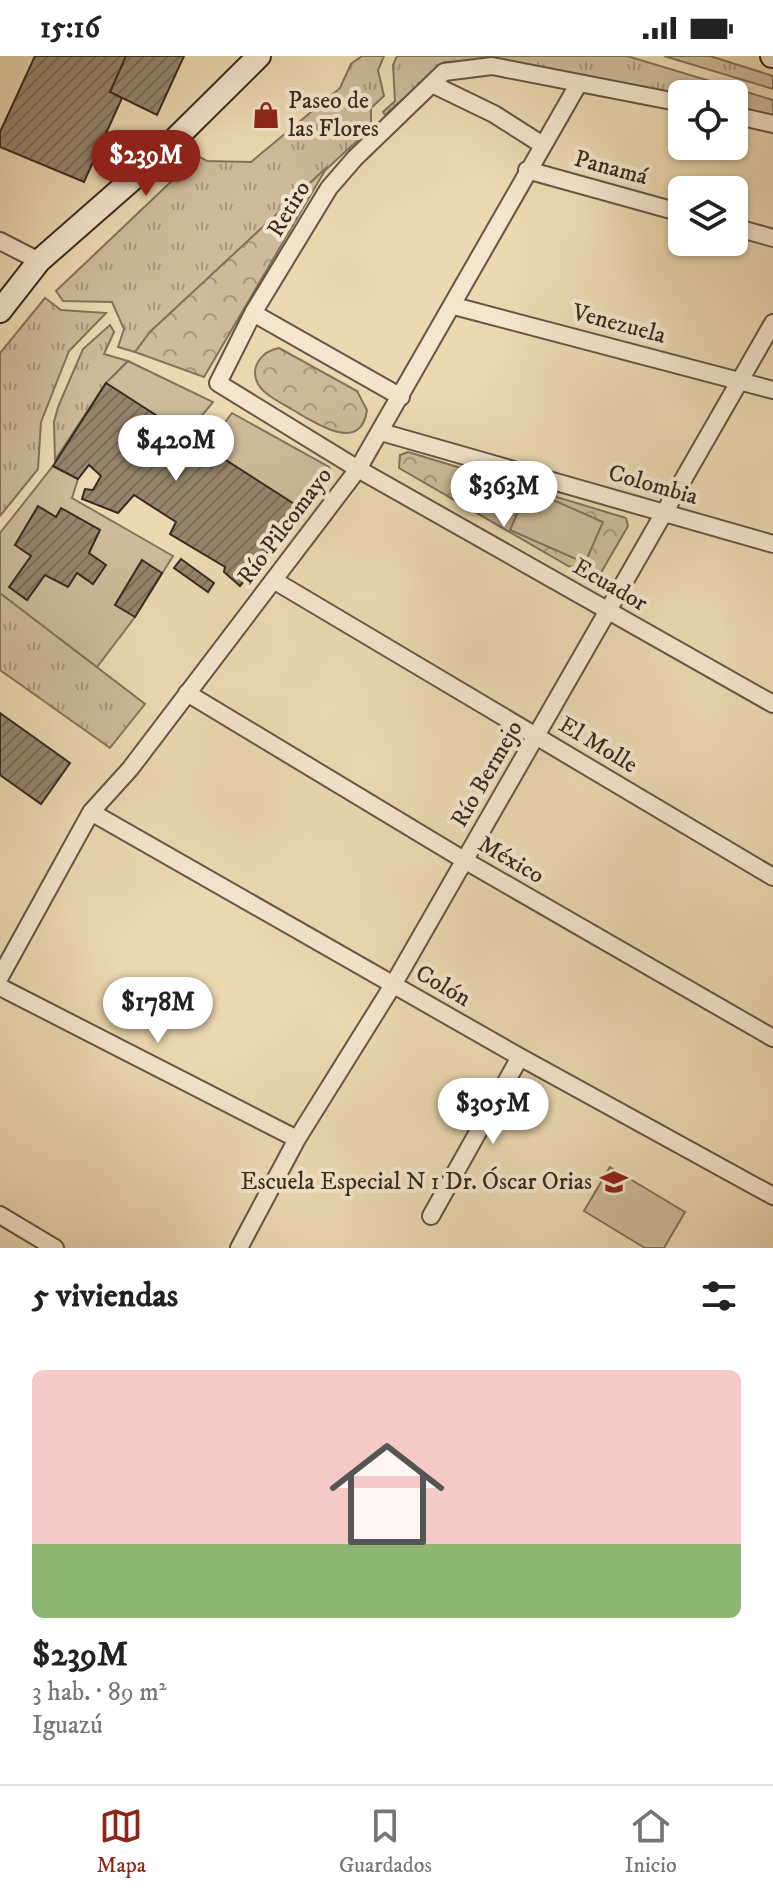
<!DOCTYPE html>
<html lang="es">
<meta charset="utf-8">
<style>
body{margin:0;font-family:"IM FELL DW Pica",serif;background:#f2f2f2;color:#222;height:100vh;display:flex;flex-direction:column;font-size:30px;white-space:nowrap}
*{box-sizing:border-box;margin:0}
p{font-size:26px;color:#767676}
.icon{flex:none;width:44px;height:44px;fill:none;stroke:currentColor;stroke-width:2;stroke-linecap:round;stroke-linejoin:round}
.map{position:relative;height:1192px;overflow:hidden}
.side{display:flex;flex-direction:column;background:#fff;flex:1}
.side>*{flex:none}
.tools{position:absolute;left:668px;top:24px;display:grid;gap:16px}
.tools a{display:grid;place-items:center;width:80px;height:80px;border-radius:12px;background:#fff;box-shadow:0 2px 6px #0004;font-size:40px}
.price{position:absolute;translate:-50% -68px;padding:0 18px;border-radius:28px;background:#fff;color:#222;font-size:26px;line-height:52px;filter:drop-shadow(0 2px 4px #0008)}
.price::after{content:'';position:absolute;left:50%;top:48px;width:24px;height:18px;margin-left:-12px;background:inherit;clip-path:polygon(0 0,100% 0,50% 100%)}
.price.selected{background:#8f2418;color:#fff}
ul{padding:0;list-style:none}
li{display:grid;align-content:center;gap:16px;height:424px;padding:0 32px}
li span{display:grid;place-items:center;height:248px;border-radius:12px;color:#555}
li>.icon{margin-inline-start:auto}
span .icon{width:144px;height:144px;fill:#fffc;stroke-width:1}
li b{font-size:34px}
h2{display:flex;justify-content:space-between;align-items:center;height:96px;padding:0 32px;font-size:34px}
.status{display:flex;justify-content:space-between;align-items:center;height:56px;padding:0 40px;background:#fff;direction:ltr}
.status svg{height:22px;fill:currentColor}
.tab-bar{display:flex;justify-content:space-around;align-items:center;height:112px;border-top:2px solid #e0e0e0;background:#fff;font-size:22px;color:#767676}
.tab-bar a{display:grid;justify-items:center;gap:4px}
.tab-bar .selected{color:#8f2418}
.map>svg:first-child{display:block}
</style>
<div class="status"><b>15:16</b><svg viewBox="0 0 49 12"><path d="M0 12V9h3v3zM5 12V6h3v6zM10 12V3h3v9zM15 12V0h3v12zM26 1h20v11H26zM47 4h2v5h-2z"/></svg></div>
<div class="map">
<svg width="773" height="1192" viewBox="0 0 773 1192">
<defs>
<pattern id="grass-tufts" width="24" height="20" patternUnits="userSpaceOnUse" patternTransform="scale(2)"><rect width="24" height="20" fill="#cdbb99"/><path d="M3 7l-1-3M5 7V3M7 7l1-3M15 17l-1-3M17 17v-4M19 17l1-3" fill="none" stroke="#a7987c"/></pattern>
<pattern id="forest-crowns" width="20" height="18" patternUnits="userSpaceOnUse" patternTransform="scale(2)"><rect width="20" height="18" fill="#cdbb99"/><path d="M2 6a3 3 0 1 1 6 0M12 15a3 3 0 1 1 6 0" fill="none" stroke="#a7987c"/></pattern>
<pattern id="building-hatch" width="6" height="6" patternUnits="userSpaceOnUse" patternTransform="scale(2)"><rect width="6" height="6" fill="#95856c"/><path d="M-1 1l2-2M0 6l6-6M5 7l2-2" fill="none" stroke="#7a6d58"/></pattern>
</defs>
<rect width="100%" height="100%" fill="#ecd9b1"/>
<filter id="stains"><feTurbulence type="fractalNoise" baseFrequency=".0025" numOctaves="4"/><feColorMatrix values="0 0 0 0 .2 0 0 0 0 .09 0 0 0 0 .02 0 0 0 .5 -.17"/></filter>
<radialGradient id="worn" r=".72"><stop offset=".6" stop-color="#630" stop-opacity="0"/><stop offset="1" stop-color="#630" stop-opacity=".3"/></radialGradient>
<!-- grass -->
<path fill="url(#grass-tufts)" stroke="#82735d" stroke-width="2" d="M 362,0 L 384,0 L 378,14 L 384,40 L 371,52 L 371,72 L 150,276 L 135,296 L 118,291 L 124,273 L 112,246 L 63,245 L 56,235 L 198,100 L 207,105 L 251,106 L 340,32 L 351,8 Z
M 397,0 L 627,0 L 773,44 L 773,60 L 734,51 L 734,38 L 682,40 L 498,3 L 445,6 L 385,59 L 383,56 L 395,45 L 393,9 Z
M 664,0 L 710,0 L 773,20 L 773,33 Z
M 45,242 L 61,254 L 106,257 L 69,295 L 41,366 L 38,413 L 0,460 L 0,297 Z
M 110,269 L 114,276 L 104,298 L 128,305 L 106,327 L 55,404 L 54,366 L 58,351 L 83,293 Z
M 0,537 L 145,648 L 110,692 L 0,614 Z"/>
<!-- forest -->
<path fill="url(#forest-crowns)" stroke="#82735d" stroke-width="2" d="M 327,111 L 204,321 L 135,296 L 150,276 Z
M 279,292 L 357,335 L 367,354 C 361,399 314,366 293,354 C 282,347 265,340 258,328 C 249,311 262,295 279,292 Z
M 408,396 L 626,462 L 628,470 L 599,520 L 589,522 L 399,412 L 400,399 Z"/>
<!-- garden -->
<path fill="#cdbb99" stroke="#82735d" stroke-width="2" d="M 128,305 L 213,346 L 186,379 L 106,327 Z
M 232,357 L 329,411 L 332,418 L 302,453 L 206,392 Z
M 53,410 L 78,423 L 72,442 L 173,500 L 135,561 L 97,611 L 0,537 L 0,477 Z
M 528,433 L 603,466 L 585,507 L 510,474 Z
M 610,1111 L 685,1156 L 664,1192 L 645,1192 L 584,1155 Z"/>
<!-- building -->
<path fill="url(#building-hatch)" stroke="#362b21" stroke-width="2" d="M 35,0 L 126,0 L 110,36 L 122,42 L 84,126 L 0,91 L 0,76 Z
M 126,0 L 184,0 L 157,59 L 110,36 Z
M 106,327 L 302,453 L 240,530 L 224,516 L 225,511 L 170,478 L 176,466 L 134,439 L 118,457 L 82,443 L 85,433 L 93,434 L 101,420 L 89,409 L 78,423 L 53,410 Z
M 38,450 L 56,461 L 61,452 L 100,474 L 89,497 L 106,509 L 93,528 L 77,517 L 68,531 L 45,519 L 27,544 L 9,531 L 31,500 L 15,489 Z
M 181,503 L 214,527 L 208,536 L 174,512 Z
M 142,504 L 162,517 L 135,561 L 115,549 Z
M 0,657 L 70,707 L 41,748 L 0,719 Z"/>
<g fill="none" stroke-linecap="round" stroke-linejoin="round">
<!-- street casing -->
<g stroke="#645645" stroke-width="20">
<path id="street" d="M 432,28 L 494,58 L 541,88
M 682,47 L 492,10 L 444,16 L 355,102 L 329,132 L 253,257 L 218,327 L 358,413 L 773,648
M 734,59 L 773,68
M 527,114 L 682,157
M 734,171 L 773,182
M 0,185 L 39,205
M 454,250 L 773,334
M 253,257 L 401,341
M 381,376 L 773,488
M 275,525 L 773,821
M 187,637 L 464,804 L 773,982
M 91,756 L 520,1001 L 773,1140
M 0,921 L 91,756 L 130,713 L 358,413 L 579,27
M 0,931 L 297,1083
M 0,1159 L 55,1192
M 431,1160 L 520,1001
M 239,1192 L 297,1083 L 393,929 L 773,267"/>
</g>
<!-- secondary casing -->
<g stroke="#362b21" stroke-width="26">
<path id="secondary" d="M 772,0 L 773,0
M 0,255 L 39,205 L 152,106 L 259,0"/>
</g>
<!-- street -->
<use href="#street" stroke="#f3e6cc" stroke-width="16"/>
<!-- secondary -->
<use href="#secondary" stroke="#f3e6cc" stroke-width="22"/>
</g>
<!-- icons -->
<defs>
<g id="shop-bare" transform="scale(2.16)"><path d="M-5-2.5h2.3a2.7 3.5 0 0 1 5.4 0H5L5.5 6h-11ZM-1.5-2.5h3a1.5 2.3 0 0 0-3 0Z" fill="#8f2418" stroke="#f3e6cc" stroke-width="2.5" paint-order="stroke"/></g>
<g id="school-bare" transform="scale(2.16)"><path d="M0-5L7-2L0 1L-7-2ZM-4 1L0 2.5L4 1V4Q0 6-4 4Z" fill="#8f2418" stroke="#f3e6cc" stroke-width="2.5" paint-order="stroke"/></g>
</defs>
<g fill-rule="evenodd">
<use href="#shop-bare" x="266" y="59"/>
<use href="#school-bare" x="614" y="1126"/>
</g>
<g text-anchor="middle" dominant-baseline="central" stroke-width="8" stroke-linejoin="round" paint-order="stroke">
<!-- poi labels -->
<g font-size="24" fill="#362b21" stroke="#f3e6cc" text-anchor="start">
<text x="288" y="45">Paseo de<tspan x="288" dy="28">las Flores</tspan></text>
<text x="592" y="1126" text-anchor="end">Escuela Especial N 1 Dr. Óscar Orias</text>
</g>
<!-- street labels -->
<g font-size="24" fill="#362b21" stroke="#f3e6cc">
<text transform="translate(611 112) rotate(15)">Panamá</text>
<text transform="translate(289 153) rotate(-59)">Retiro</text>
<text transform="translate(619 268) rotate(15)">Venezuela</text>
<text transform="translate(653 429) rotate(16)">Colombia</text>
<text transform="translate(285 470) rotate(-53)">Río Pilcomayo</text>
<text transform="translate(610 529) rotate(30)">Ecuador</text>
<text transform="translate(598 689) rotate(31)">El Molle</text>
<text transform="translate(487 718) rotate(-60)">Río Bermejo</text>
<text transform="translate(511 804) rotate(30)">México</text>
<text transform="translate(443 930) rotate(30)">Colón</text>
</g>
</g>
<rect width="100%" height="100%" filter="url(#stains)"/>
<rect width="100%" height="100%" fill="url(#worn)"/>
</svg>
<div class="tools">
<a><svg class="icon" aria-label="locate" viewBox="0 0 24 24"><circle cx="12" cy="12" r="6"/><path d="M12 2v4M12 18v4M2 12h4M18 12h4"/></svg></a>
<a><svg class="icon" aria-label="layers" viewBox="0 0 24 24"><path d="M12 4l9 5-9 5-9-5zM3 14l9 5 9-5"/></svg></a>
</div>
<b class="price selected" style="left:146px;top:142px">$239M</b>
<b class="price" style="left:176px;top:427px">$420M</b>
<b class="price" style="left:504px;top:473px">$363M</b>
<b class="price" style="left:158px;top:989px">$178M</b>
<b class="price" style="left:493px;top:1090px">$305M</b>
</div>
<section class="side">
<h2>5 viviendas<svg class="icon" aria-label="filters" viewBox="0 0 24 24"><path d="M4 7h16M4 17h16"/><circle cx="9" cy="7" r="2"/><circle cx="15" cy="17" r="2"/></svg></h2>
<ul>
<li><span style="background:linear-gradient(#f6c9c9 70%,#8fb573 0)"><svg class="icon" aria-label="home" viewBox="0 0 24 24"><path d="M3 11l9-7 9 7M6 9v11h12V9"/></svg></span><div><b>$239M</b><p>3 hab. · 89 m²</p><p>Iguazú</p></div></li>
</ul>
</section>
<nav class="tab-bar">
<a class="selected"><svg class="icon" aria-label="map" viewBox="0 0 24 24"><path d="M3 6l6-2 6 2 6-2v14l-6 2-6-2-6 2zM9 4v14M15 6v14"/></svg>Mapa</a>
<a><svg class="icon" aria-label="saved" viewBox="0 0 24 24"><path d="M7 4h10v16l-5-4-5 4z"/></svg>Guardados</a>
<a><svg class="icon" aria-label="home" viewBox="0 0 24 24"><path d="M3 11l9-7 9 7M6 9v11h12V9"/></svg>Inicio</a>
</nav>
